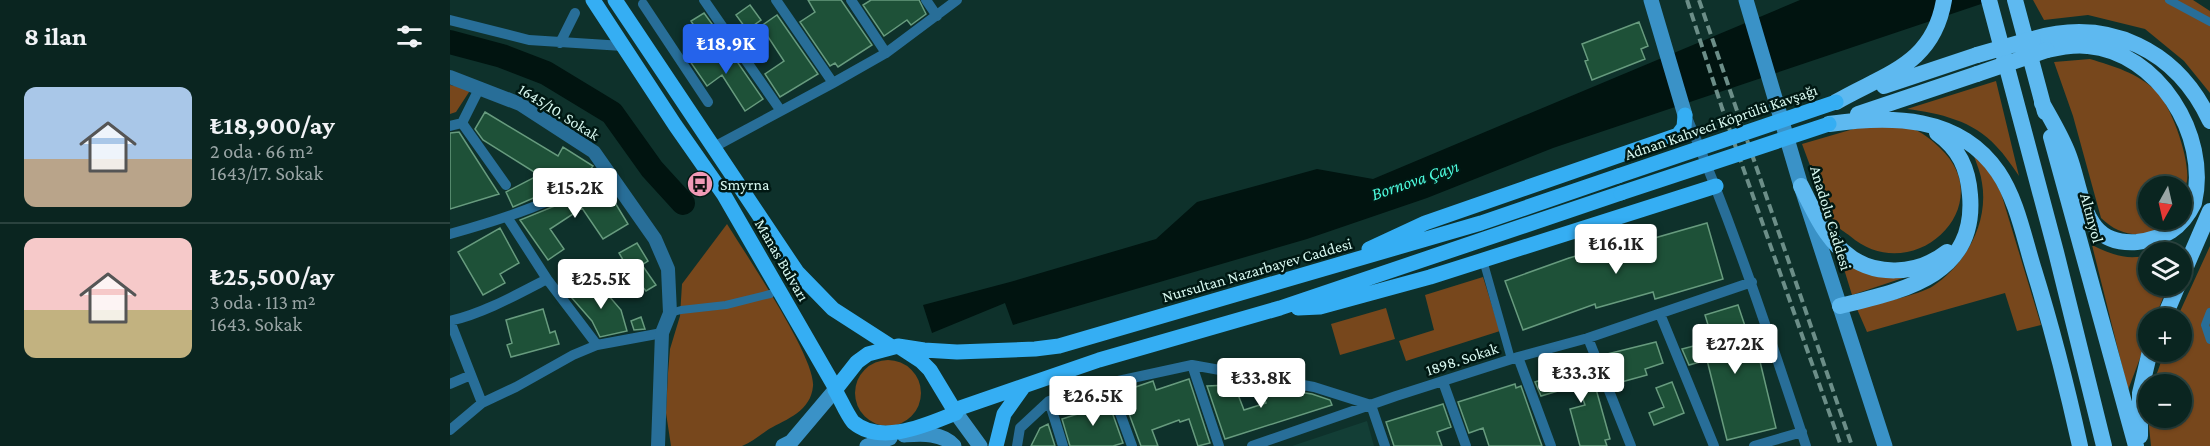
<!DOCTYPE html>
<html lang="tr">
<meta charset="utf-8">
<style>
body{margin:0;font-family:"Crimson Pro",serif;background:#132d29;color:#f1f3f6;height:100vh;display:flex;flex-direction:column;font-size:22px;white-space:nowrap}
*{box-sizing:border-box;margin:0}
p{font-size:20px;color:#99a5a5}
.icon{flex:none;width:33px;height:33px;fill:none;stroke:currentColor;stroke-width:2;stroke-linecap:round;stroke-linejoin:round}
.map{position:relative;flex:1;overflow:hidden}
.side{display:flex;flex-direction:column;background:#0a2520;width:450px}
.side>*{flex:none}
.needle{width:39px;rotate:188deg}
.controls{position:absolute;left:1688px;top:176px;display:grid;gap:12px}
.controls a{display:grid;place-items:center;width:54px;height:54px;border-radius:50%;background:#0a2520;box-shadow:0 2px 4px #0004,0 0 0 2px #2a423e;font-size:30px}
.price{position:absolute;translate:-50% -51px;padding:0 14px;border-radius:6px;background:#fff;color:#222;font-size:20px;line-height:39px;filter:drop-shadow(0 2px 3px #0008)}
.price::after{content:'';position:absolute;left:50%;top:36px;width:18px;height:14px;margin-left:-9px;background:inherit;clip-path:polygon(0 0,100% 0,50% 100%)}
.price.current{background:#2563eb;color:#fff}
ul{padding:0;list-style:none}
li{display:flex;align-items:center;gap:18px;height:150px;padding:0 24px}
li+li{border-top:2px solid #2a423e}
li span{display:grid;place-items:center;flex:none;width:168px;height:120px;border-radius:12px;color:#555}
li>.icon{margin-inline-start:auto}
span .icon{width:72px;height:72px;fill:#fffc;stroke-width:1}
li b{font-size:26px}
h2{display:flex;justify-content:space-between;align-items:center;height:72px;padding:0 24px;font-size:26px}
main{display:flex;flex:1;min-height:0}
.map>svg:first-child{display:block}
</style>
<main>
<section class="side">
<h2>8 ilan<svg class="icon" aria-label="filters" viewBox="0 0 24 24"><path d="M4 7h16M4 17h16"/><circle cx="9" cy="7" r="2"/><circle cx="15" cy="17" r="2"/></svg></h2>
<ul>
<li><span style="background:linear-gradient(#a9c7e8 60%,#b9a48a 0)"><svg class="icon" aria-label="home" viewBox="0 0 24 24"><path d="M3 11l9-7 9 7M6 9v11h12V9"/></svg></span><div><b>₺18,900/ay</b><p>2 oda · 66 m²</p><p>1643/17. Sokak</p></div></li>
<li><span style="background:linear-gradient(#f6c9c9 60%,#c2b280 0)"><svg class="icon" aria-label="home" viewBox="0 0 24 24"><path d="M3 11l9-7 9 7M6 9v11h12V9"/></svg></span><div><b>₺25,500/ay</b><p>3 oda · 113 m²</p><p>1643. Sokak</p></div></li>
</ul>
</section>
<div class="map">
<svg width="1760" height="446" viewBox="0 0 1760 446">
<rect width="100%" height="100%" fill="#0e312b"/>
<!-- built -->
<path fill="#133e36" d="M 917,421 L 924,446 L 842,446 Z"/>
<!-- green -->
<path fill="#77471c" d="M 1583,0 L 1743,0 L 1760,11 L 1760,93 L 1734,61 L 1695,29 L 1638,15 L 1594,20 Z
M 1640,59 C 1663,66 1688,73 1706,91 C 1722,107 1740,159 1737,181 C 1736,187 1733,193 1731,199 L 1731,186 L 1698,186 L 1698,219 L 1719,219 C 1699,242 1670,237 1651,218 L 1623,116 L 1604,62 Z
M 1546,81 L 1569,176 C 1562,166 1555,155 1546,146 C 1524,121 1489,113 1457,109 Z
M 0,85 L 21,89 L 6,112 L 0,114 Z
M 1424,123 C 1435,125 1448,125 1460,128 C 1471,131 1482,140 1490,148 C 1552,206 1462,290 1400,236 C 1395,232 1389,229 1386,224 C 1382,220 1380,213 1378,208 C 1368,187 1360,166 1352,144 Z
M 1524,156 L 1538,169 L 1551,193 L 1591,325 L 1567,331 L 1555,293 L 1417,332 L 1407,309 C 1424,304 1470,295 1483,286 C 1515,265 1539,223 1532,183 C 1531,174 1527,165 1524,156 Z
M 277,224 C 295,253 366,358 363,386 C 361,411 337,419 319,429 C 310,435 302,442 292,446 L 221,446 L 216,413 L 218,373 L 220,349 L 230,316 L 232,284 Z
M 1642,245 C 1660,254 1677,261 1698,255 L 1698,285 L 1718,285 L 1705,318 L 1698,318 L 1698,337 L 1678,390 Z
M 1760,246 L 1760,446 L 1701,446 L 1698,417 L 1731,417 L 1731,384 L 1703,384 L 1715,351 L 1731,351 L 1731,318 L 1727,318 Z
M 1390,256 L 1459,276 L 1402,295 Z
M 1033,277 L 1050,331 L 956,361 L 949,341 L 984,330 L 975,295 Z
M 936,308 L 945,339 L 890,355 L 881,324 Z
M405 393a33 33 0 1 1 66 0a33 33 0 1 1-66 0Z"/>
<!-- water -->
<path fill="#011410" d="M 1350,0 L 1543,0 L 1103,148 L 977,198 L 857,239 L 563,325 L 555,303 L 482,333 L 473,305 L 560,282 L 706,239 L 747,202 L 867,169 L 923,179 Z"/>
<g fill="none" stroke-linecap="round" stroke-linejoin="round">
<!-- river -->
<path stroke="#011410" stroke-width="24" d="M 0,42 L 52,56 L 96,73 L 162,113 L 202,169 L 233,203"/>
</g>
<!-- building -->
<path fill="#1e5138" stroke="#679b7e" stroke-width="1.5" d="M 358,0 L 391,0 L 422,45 L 388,67 L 385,63 L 380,66 L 350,22 L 365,12 Z
M 421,0 L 469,0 L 476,14 L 461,25 L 457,20 L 434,36 L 413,5 Z
M 300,5 L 311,20 L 297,30 L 286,15 Z
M 254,13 L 265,28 L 251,37 L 241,21 Z
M 327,15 L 368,74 L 330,97 L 315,74 L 334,61 L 311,26 Z
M 1189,22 L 1198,46 L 1191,49 L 1195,59 L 1142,80 L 1135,61 L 1138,60 L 1132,44 Z
M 247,45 L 258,60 L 277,47 L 313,99 L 295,111 L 272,75 L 257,86 L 235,54 Z
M 35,112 L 108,156 L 113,147 L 143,166 L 136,175 L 63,207 L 56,192 L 89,175 L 33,140 L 25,129 Z
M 9,132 L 49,194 L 0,209 L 0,133 Z
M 153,183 L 178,224 L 153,239 L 132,208 L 100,229 L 114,249 L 98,260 L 70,220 L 122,199 L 121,200 Z
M 1257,223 L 1273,279 L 1205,299 L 1203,292 L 1146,308 L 1145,304 L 1073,330 L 1055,281 L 1119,258 L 1185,239 L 1187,243 Z
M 50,228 L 69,263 L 50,274 L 55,283 L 33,295 L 8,252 Z
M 187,243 L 198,261 L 192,265 L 206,285 L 196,291 L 180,272 L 169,253 Z
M 146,281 L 171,310 L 177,331 L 150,337 L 142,321 L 121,297 Z
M 1288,305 L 1303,350 L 1307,349 L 1326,428 L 1277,440 L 1257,360 L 1239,365 L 1232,349 L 1263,341 L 1255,315 Z
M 93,309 L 100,333 L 105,331 L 109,344 L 61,357 L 57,345 L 62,343 L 56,320 Z
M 191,317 L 195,329 L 184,330 L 181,321 Z
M 1206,342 L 1213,363 L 1195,369 L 1197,375 L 1164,384 L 1153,355 Z
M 1140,364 L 1150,388 L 1146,389 L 1160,439 L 1155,440 L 1157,446 L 1130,446 L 1120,409 L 1135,405 L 1128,385 L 1091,396 L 1085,382 Z
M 739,379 L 760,443 L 748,446 L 739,419 L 730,422 L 729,420 L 702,430 L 708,446 L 691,446 L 671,392 L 703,381 L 706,390 Z
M 1222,382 L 1234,413 L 1204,425 L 1199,413 L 1214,407 L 1206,388 Z
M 1065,384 L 1066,388 L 1071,386 L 1092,446 L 1039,446 L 1033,428 L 1019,433 L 1008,402 Z
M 779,385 L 782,394 L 787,392 L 794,410 L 816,403 L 811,387 L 828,389 L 829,395 L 842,391 L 862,394 L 880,400 L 882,405 L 775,439 L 757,386 Z
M 657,398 L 673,443 L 663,446 L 620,446 L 612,419 L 634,412 L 632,407 Z
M 993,404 L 1001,427 L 987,432 L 992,446 L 944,446 L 936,422 Z
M 598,424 L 605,446 L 581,446 L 590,428 Z"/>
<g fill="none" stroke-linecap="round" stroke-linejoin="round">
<!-- pedestrian -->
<path stroke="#286e98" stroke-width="8" d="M 1719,0 L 1760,22
M 1033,260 L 1061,359
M 1760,312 L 1755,325 L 1760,340
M 220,313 L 231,310 L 276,305 L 320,294"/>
<!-- minor -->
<path stroke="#286e98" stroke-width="10" d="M 254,0 L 331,111
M 326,0 L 383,83
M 401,0 L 436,53
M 476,0 L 487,16
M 193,4 L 258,102
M 0,20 L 79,40 L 173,46
M 110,43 L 125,13
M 30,87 L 12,123 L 56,185
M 1236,115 C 1282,223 1319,334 1356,446
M 0,126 L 12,123
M 264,147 L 383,83 L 436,53 L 507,0
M 57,217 L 97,279 L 147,345
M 0,234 C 57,218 107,201 159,171
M 1210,314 L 1264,446
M 0,321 C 34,313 66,295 97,279
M 0,321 L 32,403
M 1138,338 L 1181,446
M 1068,357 L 1101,446
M 742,365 L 769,446
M 993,382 L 1016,446
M 659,383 L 682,446
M 0,384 L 21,375
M 599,401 L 613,446
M 0,430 L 32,403 L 66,387 L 123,355 L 147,345 L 212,333
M 567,446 L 570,428 L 599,401 L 659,383 L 742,365 L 864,387 L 921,405 L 935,446
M 802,446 L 946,396 L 1068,357 L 1138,338 L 1302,282
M 1304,446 L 1352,432"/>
<!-- tertiary -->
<path stroke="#286e98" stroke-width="14" d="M 0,77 L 70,104 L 144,152 L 205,239 L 218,269 L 220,313 L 212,333 L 208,446"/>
<!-- secondary -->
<path stroke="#3a92c7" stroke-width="15" d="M 1201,0 L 1235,115
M 1296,0 L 1351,186 L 1435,446
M 506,413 L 530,446
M 454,435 C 470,434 492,432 504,446
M 333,446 L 341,442 L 385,390
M 417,446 L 440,438"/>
<!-- primary -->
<path stroke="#35aef3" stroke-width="15" d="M 143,0 L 225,125 L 274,195 L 386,389
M 165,0 L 347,272 L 383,309 L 442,347
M 919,249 L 975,223 L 1228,135 L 1234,127 L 1235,115
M 848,308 L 870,307 L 980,277 L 1266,186
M 448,346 L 471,361 L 480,370 L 506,413 C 476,425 431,446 403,422 C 396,413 391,400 385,390 L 407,362 L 418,354 L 448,346 L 474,350 L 507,352 L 585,349 L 609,346 L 1031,223 L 1168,176
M 504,410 L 649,360 L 830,308 L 1171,193
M 546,446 L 554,414 L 574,386"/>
<!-- trunk -->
<path stroke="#5eb9f0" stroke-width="16" d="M 1539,0 L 1606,252 L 1654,446
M 1565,0 L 1595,112
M 1583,39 C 1659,17 1727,50 1760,121
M 1434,86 L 1527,55
M 1386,102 C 1436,73 1483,65 1494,0
M 1592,103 C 1602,121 1612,137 1619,156 C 1628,180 1630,208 1646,228 C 1657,241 1672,243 1687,242 C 1714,239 1732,228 1744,203 C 1760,134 1707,52 1638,46 C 1624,44 1610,47 1597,50
M 1408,114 L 1527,74
M 1379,124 C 1440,115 1509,115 1548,172 C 1567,200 1574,238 1584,270 C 1602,328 1617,387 1630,446
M 1601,137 L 1686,446
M 1351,186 C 1363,209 1373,234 1394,252 C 1423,278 1468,275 1497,252
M 1731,278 L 1760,211
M 1390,306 C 1451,291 1527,277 1520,195 C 1518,168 1509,149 1487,133
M 1714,318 L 1728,285
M 1690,436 L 1690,393 L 1700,351"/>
<!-- rail -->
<path stroke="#6c8e88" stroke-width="4" stroke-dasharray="9 4.5" stroke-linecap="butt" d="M 1237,0 L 1272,108 L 1391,446
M 1249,0 L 1402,446"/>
<!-- primary-bridge -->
<path stroke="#35aef3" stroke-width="15" d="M 1168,176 L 1386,102
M 1171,193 L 1379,124"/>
<!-- trunk-bridge -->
<path stroke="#5eb9f0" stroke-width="16" d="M 1527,55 L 1583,39
M 1527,74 L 1597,50"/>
</g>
<!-- icons -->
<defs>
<g id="bus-disc" transform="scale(1.35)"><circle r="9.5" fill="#f09ab6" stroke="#001813"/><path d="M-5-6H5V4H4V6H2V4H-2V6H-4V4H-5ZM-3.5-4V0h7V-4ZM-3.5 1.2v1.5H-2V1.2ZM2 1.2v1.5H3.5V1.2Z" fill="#111"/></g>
</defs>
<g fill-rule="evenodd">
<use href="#bus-disc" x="250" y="184"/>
</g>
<g text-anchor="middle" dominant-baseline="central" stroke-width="5" stroke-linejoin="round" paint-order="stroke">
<!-- street labels -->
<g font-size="16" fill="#d8f9f1" stroke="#001813">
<text transform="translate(109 112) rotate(32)">1645/10. Sokak</text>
<text transform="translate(1271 122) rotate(-19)">Adnan Kahveci Köprülü Kavşağı</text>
<text transform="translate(1381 218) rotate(73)">Anadolu Caddesi</text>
<text transform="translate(1642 218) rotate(75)">Altınyol</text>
<text transform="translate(332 260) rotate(60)">Manas Bulvarı</text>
<text transform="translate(807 270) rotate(-16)">Nursultan Nazarbayev Caddesi</text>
<text transform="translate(1012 359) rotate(-18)">1898. Sokak</text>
</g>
<!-- poi labels -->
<g font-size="16" fill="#d8f9f1" stroke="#001813" text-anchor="start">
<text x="270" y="184">Smyrna</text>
</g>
<!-- water labels -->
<g font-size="18" font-style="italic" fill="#4dfadd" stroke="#001813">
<text transform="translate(965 180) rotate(-19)">Bornova Çayı</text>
</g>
</g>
</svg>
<div class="controls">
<a><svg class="needle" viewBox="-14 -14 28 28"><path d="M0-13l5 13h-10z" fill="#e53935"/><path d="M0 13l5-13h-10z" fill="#99a5a5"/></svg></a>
<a><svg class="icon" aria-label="layers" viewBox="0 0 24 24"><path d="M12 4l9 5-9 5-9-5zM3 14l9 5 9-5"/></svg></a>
<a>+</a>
<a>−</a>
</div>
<b class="price current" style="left:276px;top:75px">₺18.9K</b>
<b class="price" style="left:125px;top:219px">₺15.2K</b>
<b class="price" style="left:1166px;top:275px">₺16.1K</b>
<b class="price" style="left:151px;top:310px">₺25.5K</b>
<b class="price" style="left:1285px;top:375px">₺27.2K</b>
<b class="price" style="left:1131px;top:404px">₺33.3K</b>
<b class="price" style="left:811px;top:409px">₺33.8K</b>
<b class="price" style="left:643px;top:427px">₺26.5K</b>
</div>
</main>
